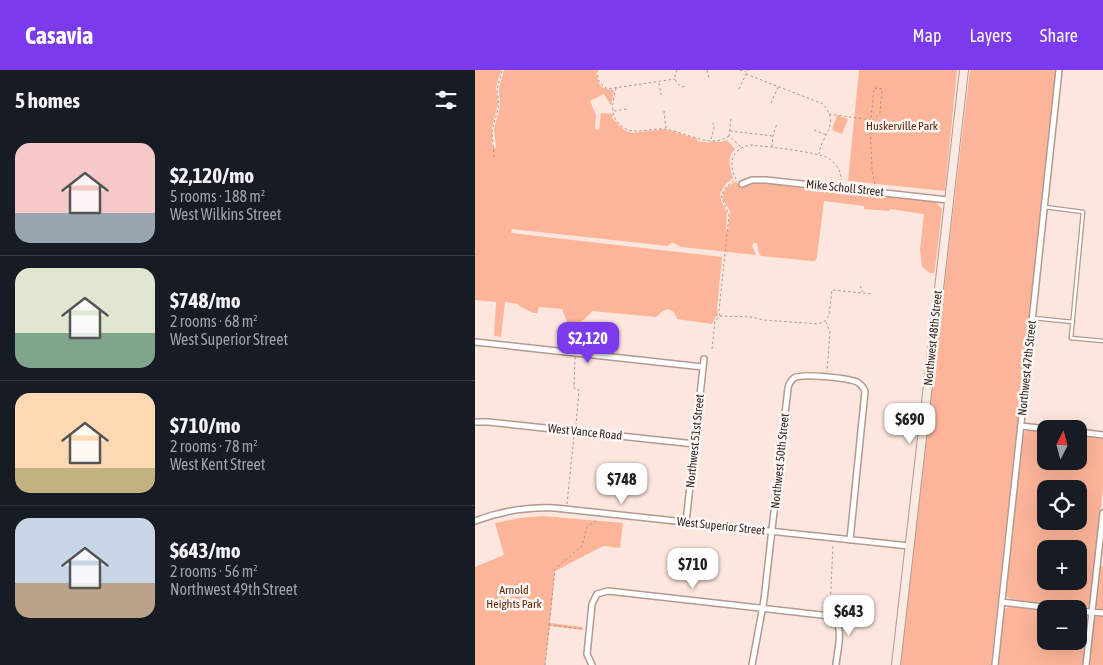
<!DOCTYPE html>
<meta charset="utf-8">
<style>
body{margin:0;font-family:"Asap Condensed",sans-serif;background:#20242c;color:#f1f3f6;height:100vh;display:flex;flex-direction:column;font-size:19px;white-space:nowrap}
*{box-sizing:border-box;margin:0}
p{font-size:16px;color:#9ea1a6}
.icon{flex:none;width:28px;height:28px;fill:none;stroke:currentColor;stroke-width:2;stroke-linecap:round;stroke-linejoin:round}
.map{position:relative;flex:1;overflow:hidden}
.details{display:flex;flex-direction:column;background:#171b24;width:475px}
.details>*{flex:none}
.needle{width:32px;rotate:6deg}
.tools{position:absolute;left:562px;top:350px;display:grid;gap:10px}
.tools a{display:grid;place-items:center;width:50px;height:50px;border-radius:10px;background:#171b24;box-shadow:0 5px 20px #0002;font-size:25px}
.price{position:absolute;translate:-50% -42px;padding:0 11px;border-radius:10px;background:#fff;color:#222;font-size:16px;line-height:32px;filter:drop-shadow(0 1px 2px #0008)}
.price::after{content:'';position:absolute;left:50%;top:30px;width:15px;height:11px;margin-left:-8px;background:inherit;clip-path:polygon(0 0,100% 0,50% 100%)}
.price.current{background:#7c3aed;color:#fff}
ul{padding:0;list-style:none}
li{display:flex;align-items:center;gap:15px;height:125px;padding:0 15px}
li+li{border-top:1px solid #363941}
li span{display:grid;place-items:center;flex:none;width:140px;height:100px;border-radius:15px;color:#555}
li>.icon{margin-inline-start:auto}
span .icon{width:60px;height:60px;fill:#fffc;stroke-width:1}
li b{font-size:21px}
h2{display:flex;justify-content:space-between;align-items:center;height:60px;padding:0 15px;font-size:21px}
header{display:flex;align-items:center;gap:30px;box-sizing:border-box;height:70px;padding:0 25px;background:#7c3aed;color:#fff}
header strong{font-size:24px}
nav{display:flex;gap:28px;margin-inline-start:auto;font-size:18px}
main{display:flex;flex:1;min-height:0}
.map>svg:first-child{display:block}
</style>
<header>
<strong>Casavia</strong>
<nav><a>Map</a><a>Layers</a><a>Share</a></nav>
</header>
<main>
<section class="details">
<h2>5 homes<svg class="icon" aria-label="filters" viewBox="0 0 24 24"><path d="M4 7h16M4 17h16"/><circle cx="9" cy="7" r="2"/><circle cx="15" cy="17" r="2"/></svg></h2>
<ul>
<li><span style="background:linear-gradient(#f6c9c9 70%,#9aa5b1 0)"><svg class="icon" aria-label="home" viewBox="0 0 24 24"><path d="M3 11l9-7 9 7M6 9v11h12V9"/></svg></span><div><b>$2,120/mo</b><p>5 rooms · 188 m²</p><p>West Wilkins Street</p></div></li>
<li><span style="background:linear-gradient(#dfe7d0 65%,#7fa58c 0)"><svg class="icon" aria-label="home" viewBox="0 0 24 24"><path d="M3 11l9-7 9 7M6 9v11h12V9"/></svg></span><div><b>$748/mo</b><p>2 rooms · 68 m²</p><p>West Superior Street</p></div></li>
<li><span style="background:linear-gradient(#ffd9b3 75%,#c2b280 0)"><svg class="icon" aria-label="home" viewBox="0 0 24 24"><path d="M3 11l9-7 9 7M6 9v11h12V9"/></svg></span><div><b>$710/mo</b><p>2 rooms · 78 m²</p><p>West Kent Street</p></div></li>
<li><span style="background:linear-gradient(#c9d6e8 65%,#b9a48a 0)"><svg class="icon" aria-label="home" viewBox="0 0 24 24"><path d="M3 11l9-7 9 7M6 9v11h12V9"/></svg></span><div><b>$643/mo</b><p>2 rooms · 56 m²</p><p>Northwest 49th Street</p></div></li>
</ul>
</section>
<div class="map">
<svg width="628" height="595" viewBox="0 0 628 595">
<rect width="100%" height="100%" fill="#fde6dd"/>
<!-- green -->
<path fill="#fdb599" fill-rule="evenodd" d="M 0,0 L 26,0 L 21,17 L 23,34 L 17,57 L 17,76 L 21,78 L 19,59 L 25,37 L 24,18 L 29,0 L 121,0 C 123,15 124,19 139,20 L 136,36 L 129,24 L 115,31 L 121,45 L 120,59 L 124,60 L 126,43 L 138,44 L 137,48 L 149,60 L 157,63 L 190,59 L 222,69 L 222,71 L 235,73 L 235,71 L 246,72 L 252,70 L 260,79 C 252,87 254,97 258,108 L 250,115 L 245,124 L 246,131 L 252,142 L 251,161 L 253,160 L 255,141 L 247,128 L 248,123 L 252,117 L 263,110 L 261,113 L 272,115 L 287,112 L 461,132 L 467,139 L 460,199 L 459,203 L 455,203 L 447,197 L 445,179 L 449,144 L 415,139 L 414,141 L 389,139 L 389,136 L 349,131 L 342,187 L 340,191 L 337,191 L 286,186 L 284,183 L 282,173 L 279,173 L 277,175 L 281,185 L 206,177 L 197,172 L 193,176 L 37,159 L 36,163 L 247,187 L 242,239 L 243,245 L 240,248 L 237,254 L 202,249 L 199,242 L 193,239 L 188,241 L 181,247 L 117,241 C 109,251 105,254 92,252 L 87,239 L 64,237 L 62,243 L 58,243 L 43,235 L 43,234 L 30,232 L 26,267 L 19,266 L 21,232 L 0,230 Z
M 384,0 L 482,0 L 470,121 L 373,111 Z
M 495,0 L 581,0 L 516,595 L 424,595 Z
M 362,45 L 373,49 L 367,64 L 357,60 Z
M 556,359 L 571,361 L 571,391 L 604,391 L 604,365 L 628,368 L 628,418 L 616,533 L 612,537 L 536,530 L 530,524 L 547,365 L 552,360 ZM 571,419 L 604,419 L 604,451 L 571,451 ZM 571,479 L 604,479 L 604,511 L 571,511 Z
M 67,446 L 148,453 L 145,478 L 128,476 L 80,501 L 75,553 L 108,557 L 107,560 L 75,556 L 70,595 L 0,595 L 0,497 L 29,485 L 20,453 L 45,448 Z
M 625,495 L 628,496 L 628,540 L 623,539 L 620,534 L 624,497 Z
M 537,536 L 571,540 L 571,571 L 604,571 L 604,543 L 612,546 L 613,550 L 608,595 L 522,595 L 527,543 L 531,538 Z
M 622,546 L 628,546 L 628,595 L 613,595 L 618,550 Z"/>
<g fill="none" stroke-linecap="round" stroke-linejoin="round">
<!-- lane casing -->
<g stroke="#b4998e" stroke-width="5">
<path id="lane" d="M 570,137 L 608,142 L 596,268 L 628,271
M 558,248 L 598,252"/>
</g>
<!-- street casing -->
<g stroke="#b4998e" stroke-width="8">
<path id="street" d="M 267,114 L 277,110 L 291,110 L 473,130
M 0,272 L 228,297
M 0,352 L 13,352 L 220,374
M 546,356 L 573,359
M 604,362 L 628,365
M 0,451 C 26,441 53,437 80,438 L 434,476
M 211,452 L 229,289
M 527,532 L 585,539
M 604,541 L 628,543
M 117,595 L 112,584 L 117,534 L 122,524 L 133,521 L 355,546 C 371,554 362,580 361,595
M 277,595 L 289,530 L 313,318 C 314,314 315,311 319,308 C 326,303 373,308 382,312 C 386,314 388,317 390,321 L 375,470
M 520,595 L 584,0
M 611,595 L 628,443"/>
</g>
<!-- secondary casing -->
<g stroke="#b4998e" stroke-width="10">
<path id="secondary" d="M 421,595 L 489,0"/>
</g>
<!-- path -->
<path stroke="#aa9891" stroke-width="1" stroke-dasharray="2.5 2.5" stroke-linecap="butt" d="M 122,0 L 124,12 L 132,19 L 200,9
M 202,0 C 198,7 200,13 207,17 L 211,16
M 232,0 L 234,9
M 265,0 L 271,2
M 271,4 L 348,34 C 366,55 346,65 344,84
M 184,13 L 186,25
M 141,18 C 138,31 134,45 145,55 C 156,65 169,60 182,59 C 206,57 232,81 254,66
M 264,19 L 273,0
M 296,33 L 303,17
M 139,41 L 152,39
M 189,41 L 191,58
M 354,44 L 396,50 L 399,18 L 407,19 L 405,43 L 395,52 L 397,100 L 400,115
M 256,49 L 254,66 L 266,77
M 339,60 L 352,65
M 255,61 L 298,66
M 236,69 L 239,59 L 238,53
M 297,77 L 298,66 L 302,53
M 19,87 L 17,61 L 24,35 L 22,20 L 27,0
M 385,216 L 388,222
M 245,246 L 244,241 L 254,145 L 246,126 L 251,117 L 261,109 C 253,94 256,79 275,75 C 289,76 342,82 353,88 C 361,93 367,102 366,111
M 351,252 L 355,262 L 352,302
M 237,279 L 240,251 L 245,246 L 277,247 L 289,250 L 343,254 L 350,251 L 354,245 L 357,220 L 398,224
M 100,287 L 99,318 L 104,320 L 101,355
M 92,434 L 99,366
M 355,539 L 358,474
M 74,555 L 108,559
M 70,595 L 80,499 L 107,476 L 112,457 L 122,450"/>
<!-- lane -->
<use href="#lane" stroke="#fff" stroke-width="2.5"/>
<!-- street -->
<use href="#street" stroke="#fff" stroke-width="5"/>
<!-- secondary -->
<use href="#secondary" stroke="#faeae4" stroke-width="8"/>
</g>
<g text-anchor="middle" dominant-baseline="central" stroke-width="5" stroke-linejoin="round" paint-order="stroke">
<!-- park labels -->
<g font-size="12" fill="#672709" stroke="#fdf7f5">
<text x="427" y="56">Huskerville Park</text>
<text x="39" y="520">Arnold<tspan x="39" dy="14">Heights Park</tspan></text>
</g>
<!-- street labels -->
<g font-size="12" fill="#352a26" stroke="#fdf7f5">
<text transform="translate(370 118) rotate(6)">Mike Scholl Street</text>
<text transform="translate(458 268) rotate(-84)">Northwest 48th Street</text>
<text transform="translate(552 298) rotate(-84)">Northwest 47th Street</text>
<text transform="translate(110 362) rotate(6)">West Vance Road</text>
<text transform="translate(220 371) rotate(-84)">Northwest 51st Street</text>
<text transform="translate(305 391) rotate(-84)">Northwest 50th Street</text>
<text transform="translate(246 456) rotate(6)">West Superior Street</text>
</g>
</g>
</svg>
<div class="tools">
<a><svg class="needle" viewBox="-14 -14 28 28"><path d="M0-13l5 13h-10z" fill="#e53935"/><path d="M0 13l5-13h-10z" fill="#9ea1a6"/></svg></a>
<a><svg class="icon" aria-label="locate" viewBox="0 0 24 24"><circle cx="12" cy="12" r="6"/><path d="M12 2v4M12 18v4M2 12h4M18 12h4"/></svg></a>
<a>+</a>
<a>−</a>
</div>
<b class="price current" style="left:113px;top:294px">$2,120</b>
<b class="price" style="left:435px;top:375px">$690</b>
<b class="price" style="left:147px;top:435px">$748</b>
<b class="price" style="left:218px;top:520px">$710</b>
<b class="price" style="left:374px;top:567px">$643</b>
</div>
</main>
